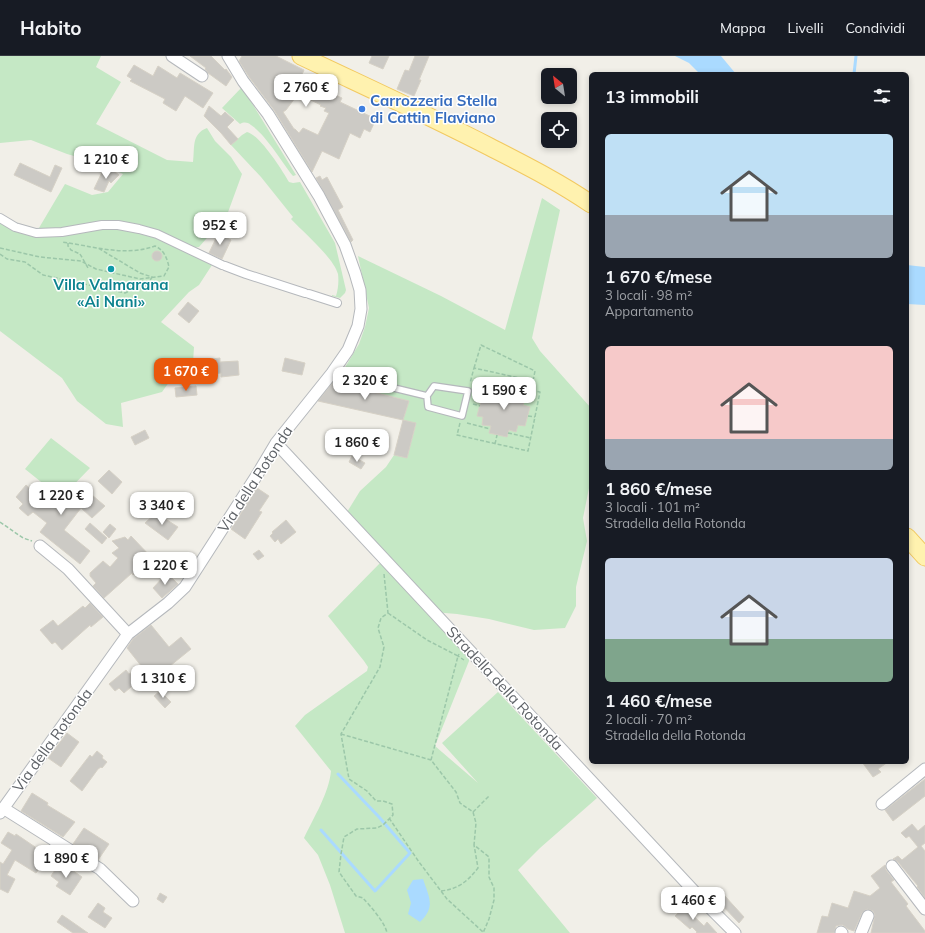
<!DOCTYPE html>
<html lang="it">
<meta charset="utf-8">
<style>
body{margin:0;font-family:Mulish,sans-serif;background:#20242c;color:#f1f3f6;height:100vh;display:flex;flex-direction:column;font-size:15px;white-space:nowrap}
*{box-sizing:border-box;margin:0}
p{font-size:13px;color:#9ea1a6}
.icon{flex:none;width:22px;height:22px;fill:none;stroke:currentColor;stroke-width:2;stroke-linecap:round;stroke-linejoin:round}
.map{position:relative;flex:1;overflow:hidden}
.panel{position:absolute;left:589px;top:16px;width:320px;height:692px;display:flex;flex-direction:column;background:#171b24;border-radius:6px;box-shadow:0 2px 6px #0003}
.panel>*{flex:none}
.needle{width:26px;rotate:330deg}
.controls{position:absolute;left:541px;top:12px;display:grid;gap:8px}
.controls a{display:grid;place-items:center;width:36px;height:36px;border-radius:6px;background:#171b24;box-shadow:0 2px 6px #0003;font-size:20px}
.price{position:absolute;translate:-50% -34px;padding:0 9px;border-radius:8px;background:#fff;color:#222;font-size:13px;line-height:26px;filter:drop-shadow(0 1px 2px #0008)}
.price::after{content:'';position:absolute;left:50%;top:24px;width:12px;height:9px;margin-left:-6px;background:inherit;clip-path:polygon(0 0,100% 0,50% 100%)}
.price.active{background:#ea580c;color:#fff}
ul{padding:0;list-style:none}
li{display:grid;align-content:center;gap:8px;height:212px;padding:0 16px}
li span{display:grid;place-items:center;height:124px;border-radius:6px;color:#555}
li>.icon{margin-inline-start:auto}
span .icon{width:72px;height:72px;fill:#fffc;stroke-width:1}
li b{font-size:17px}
h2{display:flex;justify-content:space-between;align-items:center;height:48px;padding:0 16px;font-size:17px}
header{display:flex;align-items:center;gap:24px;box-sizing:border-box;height:56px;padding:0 20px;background:#171b24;border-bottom:1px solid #363941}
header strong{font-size:19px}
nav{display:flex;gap:22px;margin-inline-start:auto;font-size:14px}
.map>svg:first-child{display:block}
</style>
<header>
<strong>Habito</strong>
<nav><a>Mappa</a><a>Livelli</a><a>Condividi</a></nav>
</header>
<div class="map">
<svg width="925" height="877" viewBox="0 0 925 877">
<rect width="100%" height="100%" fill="#f1efe8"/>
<!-- green -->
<path fill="#c5e8c5" d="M 0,0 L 101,0 L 96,11 L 121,26 L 96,68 L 167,104 L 193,106 C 195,92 191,78 207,72 L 215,85 L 231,101 L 242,118 L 227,159 L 199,191 L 187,192 L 118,169 L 36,177 L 65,128 L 92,139 L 108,136 L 123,118 L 103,108 L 67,98 L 31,84 L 0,87 Z
M 242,31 L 296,119 L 293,120 C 282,106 265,78 251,69 C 247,66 244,66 240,68 L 222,52 Z
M 247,76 C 260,79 282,114 289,126 L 293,127 L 300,126 L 335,187 L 346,234 L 345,237 L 340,242 L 332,240 L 332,239 L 336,240 C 338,234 339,225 338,218 C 333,201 304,177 291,163 L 293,161 L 261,121 L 231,89 L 242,79 Z
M 542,142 L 560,154 L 532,282 L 540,295 L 591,352 L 591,422 L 583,462 L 587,485 L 576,531 L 576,550 L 565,572 L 534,574 L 489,563 L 457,558 L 433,556 L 344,461 L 360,435 L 386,411 L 394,399 L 407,402 L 416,368 L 403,364 L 409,345 L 332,326 L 344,313 L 359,288 L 365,271 L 369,252 L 358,200 L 441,240 L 505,274 Z
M 0,167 L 13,175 L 34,181 L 62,178 L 102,171 L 119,173 L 158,181 L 187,194 L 198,202 L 212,209 L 199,229 L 189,236 L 161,266 L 194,291 L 192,323 L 172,322 L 162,336 L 121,347 L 123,371 L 106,368 L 77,345 L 62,322 L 0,275 Z
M 51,382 L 90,412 L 61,442 L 25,413 Z
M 382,505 L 471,600 L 435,690 L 478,727 L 442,687 L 498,636 L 597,742 L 540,792 L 518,814 L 570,877 L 345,877 L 330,829 L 318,799 L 304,782 C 314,761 329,737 331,715 L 295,670 L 305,659 L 367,615 L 368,611 L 364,605 L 328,560 Z"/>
<!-- water -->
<path fill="#aadaff" d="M 675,0 L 721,0 L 736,18 L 700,18 L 689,7 Z
M 907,209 L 925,211 L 925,249 L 907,248 Z
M 423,823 C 429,841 436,851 420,866 L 408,858 L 411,847 L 407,834 L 413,824 Z"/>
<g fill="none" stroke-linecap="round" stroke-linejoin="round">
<!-- stream -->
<path stroke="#aadaff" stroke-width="3" d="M 854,18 L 856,0
M 321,774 L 375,835 L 410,797 L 379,761 L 338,718"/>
</g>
<!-- building -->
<path fill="#cccac5" stroke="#d6d1c6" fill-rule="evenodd" d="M 190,0 L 211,0 L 225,14 L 226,13 L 232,21 L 226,30 L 208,17 L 205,13 L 206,12 Z
M 242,0 L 276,0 L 304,14 L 300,23 L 342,42 L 340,46 L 376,63 L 370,76 L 364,73 L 360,82 L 350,77 L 339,103 L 322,95 L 312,116 L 274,54 L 249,21 L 239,5 ZM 298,38 L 321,49 L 320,50 L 326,52 L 324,55 L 329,57 L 318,79 L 303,72 L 299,77 L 295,73 L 294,73 L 283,56 L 286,54 Z
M 372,0 L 389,0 L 383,13 L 369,7 Z
M 415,0 L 429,0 L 419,24 L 421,24 L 414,40 L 397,33 L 405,14 L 409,15 Z
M 134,9 L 153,20 L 158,10 L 177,22 L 180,17 L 213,37 L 203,52 L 185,40 L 176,55 L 163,47 L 165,43 L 130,25 L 132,23 L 127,20 Z
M 209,50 L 221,60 L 225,56 L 234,64 L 227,71 L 238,83 L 231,89 L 221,77 L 204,60 Z
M 20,107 L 50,121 L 55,109 L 62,112 L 51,136 L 14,119 Z
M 104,112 L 109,116 L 111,113 L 119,119 L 111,127 L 109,125 L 104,136 L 94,133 Z
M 320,120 L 322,124 L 327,121 L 343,151 L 338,154 L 353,184 L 351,186 L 316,122 Z
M 218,178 L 231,184 L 222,203 L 209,197 Z
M152 200a5 5 0 1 1 10 0a5 5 0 1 1-10 0Z
M 188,246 L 199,255 L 189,267 L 178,258 Z
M 220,302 L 220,306 L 238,305 L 239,319 L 221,321 L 221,317 L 195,319 L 194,309 L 211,308 L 211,303 Z
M 285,302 L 305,307 L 302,319 L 282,315 Z
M 333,326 L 409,345 L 403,364 L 318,345 Z
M 500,329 L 518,333 L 517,340 L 525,342 L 523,349 L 530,351 L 525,370 L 518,369 L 516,376 L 509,374 L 507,381 L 489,377 L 491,370 L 482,369 L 483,361 L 477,360 L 482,341 L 489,342 L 491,335 L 498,336 Z
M 196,330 L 197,339 L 176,341 L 175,332 Z
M 403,364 L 416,367 L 407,402 L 394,399 Z
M 145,374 L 149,382 L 135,389 L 131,381 Z
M 352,400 L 365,407 L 361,413 L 349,406 Z
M 109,414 L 122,426 L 112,438 L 98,425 Z
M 79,428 L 105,450 L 92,462 L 81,452 L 64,474 L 90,495 L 80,508 L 40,476 L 47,467 L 33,456 L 28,460 L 19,452 L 23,448 L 16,441 L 26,429 L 34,436 L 38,431 L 61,450 Z
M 257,432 L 269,440 L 259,455 L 262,456 L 245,483 L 231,473 Z
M 156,457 L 178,471 L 168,484 L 145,467 Z
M 286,464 L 296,476 L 281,488 L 278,483 L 275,486 L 270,480 L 273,477 L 272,476 Z
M 90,467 L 107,482 L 102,488 L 85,473 Z
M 110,468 L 116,473 L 109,482 L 103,476 Z
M 131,480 L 152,502 L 133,519 L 132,517 L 104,542 L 93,530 L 96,527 L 90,520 L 90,517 L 103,505 L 110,511 L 118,502 L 112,497 L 119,492 L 112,485 L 125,481 L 128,484 Z
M 259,494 L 264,500 L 258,504 L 253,498 Z
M 167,517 L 178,528 L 162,542 L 153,532 Z
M 90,547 L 103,561 L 91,571 L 90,569 L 62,594 L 55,586 L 52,588 L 40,574 L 53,564 L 58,570 L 83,550 L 85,552 Z
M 151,569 L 169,591 L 181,581 L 191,593 L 165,614 L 165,619 L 156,627 L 150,626 L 145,619 L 124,637 L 119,632 L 115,635 L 109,628 L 126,614 L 129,618 L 142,611 L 127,592 L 133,583 Z
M 160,635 L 171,646 L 165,652 L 154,640 Z
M 67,677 L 79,686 L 61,711 L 48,702 Z
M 97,695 L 103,700 L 102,702 L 107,706 L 102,712 L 101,711 L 98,713 L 82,735 L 70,725 L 90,699 L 92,701 Z
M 862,706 L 888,706 L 878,713 L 881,716 L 873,721 Z
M 925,723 L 925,740 L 893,765 L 885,754 Z
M 32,737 L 48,747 L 47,749 L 75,766 L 63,781 L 21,755 Z
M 912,768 L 918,775 L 925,769 L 925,787 L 921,790 L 925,795 L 925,842 L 917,831 L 918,830 L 898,806 L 893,803 L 898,800 L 902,804 L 918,791 L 909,780 L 906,782 L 901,777 Z
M 84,772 L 109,788 L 98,804 L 73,788 Z
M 8,776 L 15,780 L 16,778 L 44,797 L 39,805 L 41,810 L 36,817 L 15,804 L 7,819 L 15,823 L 8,837 L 0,833 L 0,806 L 3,808 L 12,794 L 1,787 Z
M 59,808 L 68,814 L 69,812 L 82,821 L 70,839 L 56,830 L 59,826 L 51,820 Z
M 885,809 L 886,814 L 894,824 L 891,826 L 908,848 L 906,850 L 925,875 L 925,877 L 871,877 L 875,859 L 873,855 L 867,853 L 862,857 L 854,875 L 848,873 L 843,869 L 840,869 L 836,870 L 834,877 L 817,877 L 822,860 L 828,861 L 832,847 L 848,852 L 854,835 L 870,840 L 880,832 L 871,820 Z
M 160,837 L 167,841 L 163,847 L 157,843 Z
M 724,839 L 744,861 L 739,867 L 718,845 Z
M 98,847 L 105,852 L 103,856 L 112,862 L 105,872 L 88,861 Z
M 680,849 L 683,852 L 684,851 L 704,870 L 707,866 L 717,877 L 696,877 L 697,876 L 692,871 L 690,873 L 675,860 L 678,857 L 674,854 Z
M 62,859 L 68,863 L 88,877 L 73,877 L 57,866 Z"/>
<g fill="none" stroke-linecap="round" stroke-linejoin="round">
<!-- service casing -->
<g stroke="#b5b8bc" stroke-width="8">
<path id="service" d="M 332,317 L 427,340 L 428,351 L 462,360 L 468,335 L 434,330 L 427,340"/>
</g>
<!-- pedestrian casing -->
<g stroke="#b5b8bc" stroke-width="10">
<path id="pedestrian" d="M 0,162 L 15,171 L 36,177 L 62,176 L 102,169 L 118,169 L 139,173 L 157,178 L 222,209
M 225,210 L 246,218 L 305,237
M 309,238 L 337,247"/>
</g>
<!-- minor casing -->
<g stroke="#b5b8bc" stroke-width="13">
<path id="minor" d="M 172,0 L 202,20
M 276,387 L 707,849 L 735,877
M 40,490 L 68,513 L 128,578
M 882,748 L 925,713
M 3,752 L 100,813 L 133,845
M 0,757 L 128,578 L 168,547 L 185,531 L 257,419 L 276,387 L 332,317 L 348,294 L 358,270 L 361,253 L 360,234 L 355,217 L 345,189 L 319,140 L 268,58 L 243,25 L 228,0
M 46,806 L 58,787
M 892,810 L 925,853
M 841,876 L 842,877
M 861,877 L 868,860"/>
</g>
<!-- primary casing -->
<g stroke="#f2c960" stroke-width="19">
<path id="primary" d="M 301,0 C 364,30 428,59 490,91 C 525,109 559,126 591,148
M 907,481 L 925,501"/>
</g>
<!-- path -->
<path stroke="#9cc7a9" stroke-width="1.5" stroke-dasharray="4 2" stroke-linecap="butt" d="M 68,187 L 68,190 L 71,194 L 80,198
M 0,192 L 40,201 L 81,205 L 96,213 L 140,223 L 164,220 L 169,211 C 167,202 164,194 155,190 C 125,201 92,190 62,186
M 0,198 L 7,203 L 25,206 L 43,219 L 125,237 L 149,226 L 152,221 L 140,217 L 98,192
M 474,312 L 481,289 L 535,315 L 533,325
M 509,331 L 511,320
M 473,348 L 480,350
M 528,360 L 535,361
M 460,367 L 457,379 L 528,395 L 540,336 L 531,334 L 533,325 L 474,312 L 470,327
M 467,367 L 490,373
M 508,377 L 531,382
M 495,388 L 497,379
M 0,466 L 23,482 L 32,485
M 384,518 L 388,557 L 381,562 L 378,572 L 384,591 L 380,611 L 341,678 L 349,723 L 367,735 L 376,745 L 383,745 L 392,748 L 393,759 L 383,769 L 377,772 L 357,773 L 344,781 L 341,798 L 339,816 L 356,840 L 363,842 C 370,850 385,866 387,877
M 388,557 L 427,584 L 458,600 L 431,704
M 459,598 L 458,600 L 464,604
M 341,678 L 431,704 L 456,736 L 460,747 L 473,756 L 476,767 L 474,789 L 489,801 L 489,821 L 494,832 L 494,844 L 489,863 L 483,877
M 473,756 L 490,739
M 389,762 L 419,806 L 447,843 L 483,876
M 441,835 C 458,833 467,826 478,812 L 474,789"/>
<!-- service -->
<use href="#service" stroke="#fff" stroke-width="5.5"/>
<!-- pedestrian -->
<use href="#pedestrian" stroke="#fff" stroke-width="8"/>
<!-- minor -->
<use href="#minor" stroke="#fff" stroke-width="11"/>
<!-- primary -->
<use href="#primary" stroke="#fff2af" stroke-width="17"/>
<!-- path-bridge -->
<path stroke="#9cc7a9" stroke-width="1.5" stroke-dasharray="4 2" stroke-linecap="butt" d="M 80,198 L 88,212"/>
</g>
<!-- markers -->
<circle fill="#3f7fe0" stroke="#fff" stroke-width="1.5" cx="362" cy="53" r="4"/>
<circle fill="#0f9aa8" stroke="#fff" stroke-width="1.5" cx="111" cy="213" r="4"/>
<g text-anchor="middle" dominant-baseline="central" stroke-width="3" stroke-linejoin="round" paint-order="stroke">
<!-- shop labels -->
<g font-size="15" font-weight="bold" fill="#366cbe" stroke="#fff" text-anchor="start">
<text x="370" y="44">Carrozzeria Stella<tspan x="370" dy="17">di Cattin Flaviano</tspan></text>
</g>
<!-- culture labels -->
<g font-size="15" font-weight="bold" fill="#0d838f" stroke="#fff">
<text x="111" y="228">Villa Valmarana<tspan x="111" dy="17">«Ai Nani»</tspan></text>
</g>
<!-- street labels -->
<g font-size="15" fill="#5f6368" stroke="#fff">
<text transform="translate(255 423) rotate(-57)">Via della Rotonda</text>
<text transform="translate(505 632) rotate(47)">Stradella della Rotonda</text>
<text transform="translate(52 684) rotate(-54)">Via della Rotonda</text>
</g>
</g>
</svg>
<div class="controls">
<a><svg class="needle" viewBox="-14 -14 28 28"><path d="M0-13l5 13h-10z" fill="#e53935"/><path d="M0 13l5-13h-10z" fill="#9ea1a6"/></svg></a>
<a><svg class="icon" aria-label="locate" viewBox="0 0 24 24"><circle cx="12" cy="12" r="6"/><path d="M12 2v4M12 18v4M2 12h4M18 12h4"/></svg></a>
</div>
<b class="price" style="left:306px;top:52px">2 760 €</b>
<b class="price" style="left:106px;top:124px">1 210 €</b>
<b class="price" style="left:220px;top:190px">952 €</b>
<b class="price active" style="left:186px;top:336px">1 670 €</b>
<b class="price" style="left:365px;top:345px">2 320 €</b>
<b class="price" style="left:504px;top:355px">1 590 €</b>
<b class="price" style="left:357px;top:407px">1 860 €</b>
<b class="price" style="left:61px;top:460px">1 220 €</b>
<b class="price" style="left:162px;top:470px">3 340 €</b>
<b class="price" style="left:165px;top:530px">1 220 €</b>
<b class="price" style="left:163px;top:643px">1 310 €</b>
<b class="price" style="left:66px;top:823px">1 890 €</b>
<b class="price" style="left:693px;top:865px">1 460 €</b>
<section class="panel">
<h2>13 immobili<svg class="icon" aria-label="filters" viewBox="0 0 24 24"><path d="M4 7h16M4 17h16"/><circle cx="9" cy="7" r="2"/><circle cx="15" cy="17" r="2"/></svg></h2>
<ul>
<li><span style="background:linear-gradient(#bfe0f5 65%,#9aa5b1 0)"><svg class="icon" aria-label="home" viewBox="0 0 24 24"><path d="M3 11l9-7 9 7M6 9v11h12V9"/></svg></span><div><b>1 670 €/mese</b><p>3 locali · 98 m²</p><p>Appartamento</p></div></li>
<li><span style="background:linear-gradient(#f6c9c9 75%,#9aa5b1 0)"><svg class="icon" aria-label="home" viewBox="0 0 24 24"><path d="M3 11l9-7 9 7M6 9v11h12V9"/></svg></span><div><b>1 860 €/mese</b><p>3 locali · 101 m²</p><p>Stradella della Rotonda</p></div></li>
<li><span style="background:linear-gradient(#c9d6e8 65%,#7fa58c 0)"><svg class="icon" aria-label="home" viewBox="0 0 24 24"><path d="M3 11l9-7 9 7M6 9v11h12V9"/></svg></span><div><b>1 460 €/mese</b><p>2 locali · 70 m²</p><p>Stradella della Rotonda</p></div></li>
</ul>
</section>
</div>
